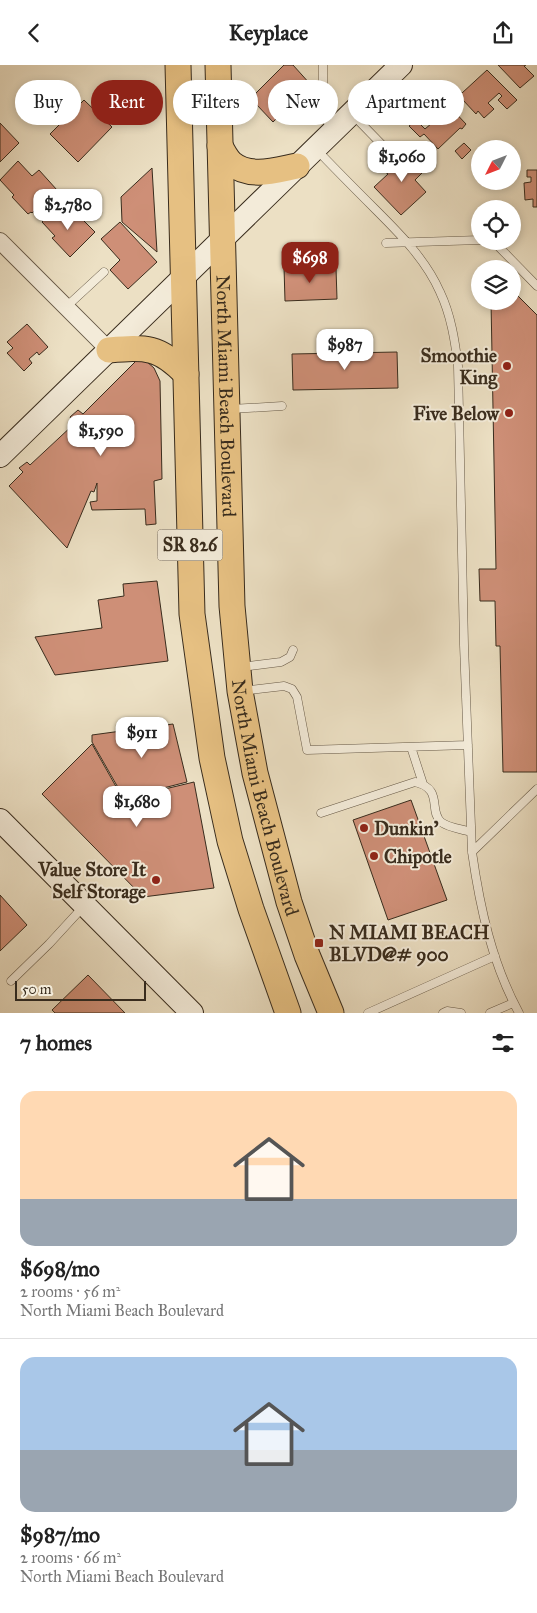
<!DOCTYPE html>
<meta charset="utf-8">
<style>
body{margin:0;font-family:"IM FELL Great Primer",serif;background:#f6f6f6;color:#222;height:100vh;display:flex;flex-direction:column;font-size:19px;white-space:nowrap}
*{box-sizing:border-box;margin:0}
p{font-size:16px;color:#767676}
.icon{flex:none;width:28px;height:28px;fill:none;stroke:currentColor;stroke-width:2;stroke-linecap:round;stroke-linejoin:round}
.map{position:relative;height:948px;overflow:hidden}
.panel{display:flex;flex-direction:column;background:#fff;flex:1}
.panel>*{flex:none}
.top-card{position:absolute;left:15px;top:15px;width:508px;height:45px;display:flex;gap:10px}
.needle{width:32px;rotate:228deg}
.tools{position:absolute;left:471px;top:75px;display:grid;gap:10px}
.tools a{display:grid;place-items:center;width:50px;height:50px;border-radius:50%;background:#fff;box-shadow:0 2px 8px #0003;font-size:25px}
.scale{position:absolute;left:15px;bottom:12px;width:131px;box-sizing:border-box;padding-left:5px;border:2px solid #392c1d;border-top:0;font-size:14px;line-height:18px;white-space:nowrap;color:#392c1d;-webkit-text-stroke:4px #f3ebd9;paint-order:stroke}
.price{position:absolute;translate:-50% -42px;padding:0 11px;border-radius:10px;background:#fff;color:#222;font-size:16px;line-height:32px;filter:drop-shadow(0 1px 2px #0008)}
.price::after{content:'';position:absolute;left:50%;top:30px;width:15px;height:11px;margin-left:-8px;background:inherit;clip-path:polygon(0 0,100% 0,50% 100%)}
.price.current{background:#8f2418;color:#fff}
ul{padding:0;list-style:none}
li{display:grid;align-content:center;gap:10px;height:265px;padding:0 20px}
li+li{border-top:1px solid #e0e0e0}
li span{display:grid;place-items:center;height:155px;border-radius:15px;color:#555}
li>.icon{margin-inline-start:auto}
span .icon{width:90px;height:90px;fill:#fffc;stroke-width:1}
li b{font-size:21px}
h2{display:flex;justify-content:space-between;align-items:center;height:60px;padding:0 20px;font-size:21px}
.chip{padding:0 18px;border-radius:22px;background:#fff;box-shadow:0 2px 8px #0003;font-size:18px;line-height:45px}
.chip.current{background:#8f2418;color:#fff}
header{display:flex;justify-content:space-between;align-items:center;height:65px;padding:0 20px;background:#fff;font-size:22px;font-weight:800}
.map>svg:first-child{display:block}
</style>
<header><svg class="icon" aria-label="back" viewBox="0 0 24 24"><path d="M15 5l-7 7 7 7"/></svg>Keyplace<svg class="icon" aria-label="share" viewBox="0 0 24 24"><path d="M12 15V3M7 8l5-5 5 5M5 13v7h14v-7"/></svg></header>
<div class="map">
<svg width="537" height="948" viewBox="0 0 537 948">
<rect width="100%" height="100%" fill="#ece0c4"/>
<filter id="stains"><feTurbulence type="fractalNoise" baseFrequency=".004" numOctaves="4"/><feColorMatrix values="0 0 0 0 .2 0 0 0 0 .09 0 0 0 0 .02 0 0 0 .5 -.17"/></filter>
<radialGradient id="worn" r=".72"><stop offset=".6" stop-color="#630" stop-opacity="0"/><stop offset="1" stop-color="#630" stop-opacity=".3"/></radialGradient>
<!-- building -->
<path fill="#ce8f77" stroke="#392c1d" d="M 284,0 L 293,0 L 311,20 L 273,57 L 256,39 L 256,28 Z
M 498,0 L 526,0 L 524,1 L 534,11 L 520,23 Z
M 487,5 L 517,35 L 507,44 L 498,35 L 502,31 L 499,28 L 488,38 L 494,44 L 484,53 L 478,46 L 476,49 L 462,34 L 459,37 L 448,25 L 454,19 L 462,28 Z
M 84,35 L 112,62 L 78,97 L 50,69 Z
M 449,41 L 466,59 L 462,64 L 460,63 L 438,84 L 424,69 L 420,72 L 409,61 L 416,55 L 425,64 L 432,58 L 429,56 L 437,48 L 439,50 Z
M 0,58 L 19,78 L 0,97 Z
M 464,78 L 471,85 L 462,94 L 455,86 Z
M 406,85 L 425,105 L 415,115 L 426,127 L 401,150 L 374,122 L 388,109 L 384,106 Z
M 18,96 L 32,111 L 39,105 L 57,125 L 32,148 L 31,147 L 28,149 L 12,132 L 14,130 L 0,115 Z
M 152,103 L 157,187 L 122,157 L 121,132 Z
M 527,105 L 537,105 L 537,142 L 533,142 L 533,134 L 525,135 L 524,118 L 531,117 L 531,112 L 527,112 Z
M 58,141 L 72,156 L 78,150 L 95,167 L 70,192 L 52,173 L 55,171 L 42,157 Z
M 120,157 L 157,197 L 128,224 L 110,205 L 120,195 L 101,174 Z
M 314,201 L 315,204 L 336,203 L 337,234 L 285,236 L 284,202 Z
M 512,225 L 537,250 L 537,707 L 503,707 L 500,581 L 496,581 L 495,536 L 480,536 L 479,504 L 496,504 L 491,236 L 512,236 Z
M 27,259 L 48,282 L 39,290 L 37,287 L 29,294 L 32,298 L 24,306 L 7,288 L 13,283 L 7,277 Z
M 397,287 L 398,323 L 293,325 L 292,289 Z
M 136,296 L 146,296 L 154,303 L 160,316 L 162,414 L 154,416 L 156,459 L 146,460 L 145,444 L 92,445 L 90,437 L 97,436 L 97,418 L 94,427 L 91,426 L 67,483 L 9,421 L 23,407 L 19,403 L 27,397 L 30,400 L 74,359 L 70,352 L 78,345 L 83,349 Z
M 157,516 L 168,596 L 55,610 L 35,572 L 102,563 L 98,535 L 124,531 L 123,519 Z
M 173,659 L 187,717 L 124,733 L 92,677 L 92,670 Z
M 92,679 L 123,734 L 194,717 L 214,823 L 143,832 L 42,729 Z
M 411,735 L 447,835 L 388,855 L 353,755 Z
M 0,830 L 27,860 L 0,886 Z
M 88,910 L 125,948 L 55,948 L 52,945 Z"/>
<g fill="none" stroke-linecap="round" stroke-linejoin="round">
<!-- lane casing -->
<g stroke="#665947" stroke-width="9">
<path id="lane" d="M 323,0 L 323,48 L 332,65
M 353,50 L 392,90
M 317,85 C 336,105 356,125 376,145 C 401,170 426,195 440,227 C 451,250 455,276 458,301 L 464,580 L 472,787 C 480,843 492,898 519,948
M 485,176 L 496,179 L 537,221
M 386,178 L 480,175
M 66,242 L 104,207
M 231,344 L 282,341
M 241,602 L 281,597 L 290,592 L 293,585
M 242,626 L 284,621 L 292,624 L 297,632 L 307,685 L 468,680
M 411,682 L 423,719
M 321,748 L 415,717 C 444,724 428,745 441,757 C 449,763 462,764 471,767
M 472,787 L 537,724
M 11,916 L 49,879 L 83,842
M 368,948 L 495,891
M 443,948 L 447,946 L 461,948
M 490,948 L 513,938"/>
</g>
<!-- street casing -->
<g stroke="#665947" stroke-width="18">
<path id="street" d="M 0,176 L 109,285"/>
</g>
<!-- secondary casing -->
<g stroke="#392c1d" stroke-width="24">
<path id="secondary" d="M 0,391 L 401,0
M 0,755 L 192,948"/>
</g>
<!-- primary casing -->
<g stroke="#392c1d" stroke-width="27">
<g id="primary">
<path d="M 178,0 L 192,549 L 212,693 L 230,776 L 251,844 L 288,948"/>
<path id="s1" d="M 218,0 L 232,541 L 240,626 L 255,708 L 289,837 L 307,890 L 331,948"/>
<path d="M 220,81 C 223,87 227,94 231,98 C 250,114 276,105 297,101"/>
<path d="M 109,285 C 146,282 159,281 186,309"/>
</g>
</g>
<!-- lane -->
<use href="#lane" stroke="#f3ebd9" stroke-width="8"/>
<!-- street -->
<use href="#street" stroke="#f3ebd9" stroke-width="16"/>
<!-- secondary -->
<use href="#secondary" stroke="#f3ebd9" stroke-width="22"/>
<!-- primary -->
<use href="#primary" stroke="#e6c082" stroke-width="25"/>
</g>
<!-- markers -->
<g fill="#8f2418" stroke="#f3ebd9" stroke-width="2">
<circle cx="507" cy="301" r="5"/>
<circle cx="509" cy="348" r="5"/>
<circle cx="364" cy="763" r="5"/>
<circle cx="374" cy="791" r="5"/>
<circle cx="156" cy="815" r="5"/>
<rect x="314" y="873" width="10" height="10" rx="2.5"/>
</g>
<g text-anchor="middle" dominant-baseline="central" stroke-width="4" stroke-linejoin="round" paint-order="stroke">
<!-- shield labels -->
<rect fill="#f3ebd9" stroke="#716555" stroke-width="1" x="157.5" y="464.5" width="65" height="31" rx="4"/>
<g font-size="18" font-weight="bold" fill="#392c1d">
<text x="190" y="480">SR 826</text>
</g>
<!-- poi labels -->
<g font-size="19" font-weight="bold" fill="#392c1d" stroke="#f3ebd9" text-anchor="end">
<text x="497" y="290">Smoothie<tspan x="497" dy="22">King</tspan></text>
<text x="499" y="348">Five Below</text>
<text x="374" y="763" text-anchor="start">Dunkin'</text>
<text x="384" y="791" text-anchor="start">Chipotle</text>
<text x="146" y="804">Value Store It<tspan x="146" dy="22">Self Storage</tspan></text>
<text x="329" y="867" text-anchor="start">N MIAMI BEACH<tspan x="329" dy="22">BLVD@# 900</tspan></text>
</g>
<!-- street labels -->
<g font-size="19" fill="#392c1d" stroke="#f3ebd9">
<text stroke="none"><textPath href="#s1" startOffset="331">North Miami Beach Boulevard</textPath></text>
<text stroke="none"><textPath href="#s1" startOffset="736">North Miami Beach Boulevard</textPath></text>
</g>
</g>
<rect width="100%" height="100%" filter="url(#stains)"/>
<rect width="100%" height="100%" fill="url(#worn)"/>
</svg>
<div class="tools">
<a><svg class="needle" viewBox="-14 -14 28 28"><path d="M0-13l5 13h-10z" fill="#e53935"/><path d="M0 13l5-13h-10z" fill="#767676"/></svg></a>
<a><svg class="icon" aria-label="locate" viewBox="0 0 24 24"><circle cx="12" cy="12" r="6"/><path d="M12 2v4M12 18v4M2 12h4M18 12h4"/></svg></a>
<a><svg class="icon" aria-label="layers" viewBox="0 0 24 24"><path d="M12 4l9 5-9 5-9-5zM3 14l9 5 9-5"/></svg></a>
</div>
<div class="scale">50 m</div>
<b class="price" style="left:402px;top:118px">$1,060</b>
<b class="price" style="left:68px;top:166px">$2,780</b>
<b class="price current" style="left:310px;top:219px">$698</b>
<b class="price" style="left:345px;top:306px">$987</b>
<b class="price" style="left:101px;top:392px">$1,590</b>
<b class="price" style="left:142px;top:694px">$911</b>
<b class="price" style="left:137px;top:763px">$1,680</b>
<div class="top-card">
<a class="chip">Buy</a>
<a class="chip current">Rent</a>
<a class="chip">Filters</a>
<a class="chip">New</a>
<a class="chip">Apartment</a>
</div>
</div>
<section class="panel">
<h2>7 homes<svg class="icon" aria-label="filters" viewBox="0 0 24 24"><path d="M4 7h16M4 17h16"/><circle cx="9" cy="7" r="2"/><circle cx="15" cy="17" r="2"/></svg></h2>
<ul>
<li><span style="background:linear-gradient(#ffd9b3 70%,#9aa5b1 0)"><svg class="icon" aria-label="home" viewBox="0 0 24 24"><path d="M3 11l9-7 9 7M6 9v11h12V9"/></svg></span><div><b>$698/mo</b><p>2 rooms · 56 m²</p><p>North Miami Beach Boulevard</p></div></li>
<li><span style="background:linear-gradient(#a9c7e8 60%,#9aa5b1 0)"><svg class="icon" aria-label="home" viewBox="0 0 24 24"><path d="M3 11l9-7 9 7M6 9v11h12V9"/></svg></span><div><b>$987/mo</b><p>2 rooms · 66 m²</p><p>North Miami Beach Boulevard</p></div></li>
</ul>
</section>
